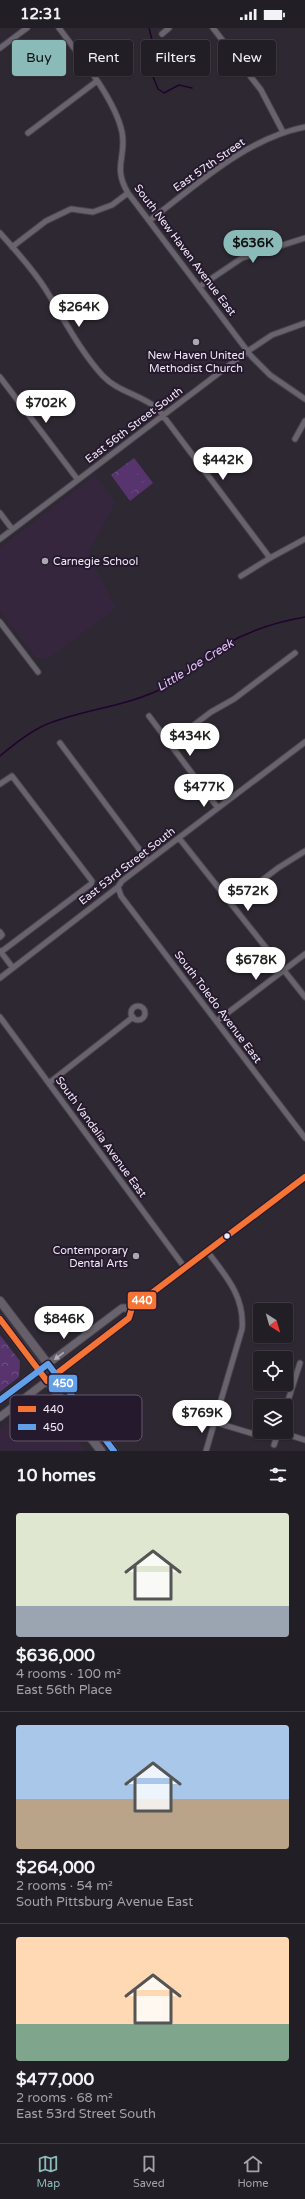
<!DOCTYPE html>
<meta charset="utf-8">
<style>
body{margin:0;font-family:"Varela Round",sans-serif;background:#2a272e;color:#f1f3f6;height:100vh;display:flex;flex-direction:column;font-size:15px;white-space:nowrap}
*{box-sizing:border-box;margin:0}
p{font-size:13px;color:#a2a2a7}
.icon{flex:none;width:22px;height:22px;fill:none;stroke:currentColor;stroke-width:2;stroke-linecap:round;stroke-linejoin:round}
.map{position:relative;height:1423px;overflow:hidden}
.sheet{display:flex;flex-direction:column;background:#221e26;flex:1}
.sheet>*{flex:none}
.banner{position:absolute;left:12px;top:12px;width:281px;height:36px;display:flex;gap:8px}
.needle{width:26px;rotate:143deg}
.fabs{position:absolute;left:253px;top:1275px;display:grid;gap:8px}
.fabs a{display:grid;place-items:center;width:40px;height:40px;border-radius:4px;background:#221e26;box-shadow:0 1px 3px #0004,0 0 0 1px #3f3c43;font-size:20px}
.price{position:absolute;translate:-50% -34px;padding:0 9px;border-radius:14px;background:#fff;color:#222;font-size:13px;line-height:26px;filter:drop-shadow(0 1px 2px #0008)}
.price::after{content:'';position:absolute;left:50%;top:24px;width:12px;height:9px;margin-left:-6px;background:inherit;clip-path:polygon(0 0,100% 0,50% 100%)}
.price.on{background:#8bbbb9;color:#111}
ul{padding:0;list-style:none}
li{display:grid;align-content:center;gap:8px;height:212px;padding:0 16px}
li+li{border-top:1px solid #3f3c43}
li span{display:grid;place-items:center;height:124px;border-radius:4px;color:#555}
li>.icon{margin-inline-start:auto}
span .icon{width:72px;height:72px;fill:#fffc;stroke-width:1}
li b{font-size:17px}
h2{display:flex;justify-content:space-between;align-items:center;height:48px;padding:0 16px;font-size:17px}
.chip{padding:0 14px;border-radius:4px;background:#221e26;box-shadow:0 1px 3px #0004,0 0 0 1px #3f3c43;font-size:14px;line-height:36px}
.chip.on{background:#8bbbb9;color:#111}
.status{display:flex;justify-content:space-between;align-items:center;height:28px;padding:0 20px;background:#221e26;direction:ltr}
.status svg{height:11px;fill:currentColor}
.tabs{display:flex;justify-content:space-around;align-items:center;height:56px;border-top:1px solid #3f3c43;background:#221e26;font-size:11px;color:#a2a2a7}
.tabs a{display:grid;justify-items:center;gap:2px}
.tabs .on{color:#8bbbb9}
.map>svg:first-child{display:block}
</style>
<div class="status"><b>12:31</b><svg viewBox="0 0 49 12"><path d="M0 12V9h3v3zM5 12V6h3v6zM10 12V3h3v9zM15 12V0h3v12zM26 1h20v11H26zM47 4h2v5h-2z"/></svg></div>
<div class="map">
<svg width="305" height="1423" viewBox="0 0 305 1423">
<defs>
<pattern id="park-crowns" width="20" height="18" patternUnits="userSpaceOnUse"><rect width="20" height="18" fill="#58346e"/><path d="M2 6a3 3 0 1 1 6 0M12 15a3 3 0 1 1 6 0" fill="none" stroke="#705183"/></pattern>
</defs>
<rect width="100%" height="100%" fill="#2e2832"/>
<!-- built -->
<path fill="#35263e" d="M 95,447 L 115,475 L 88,526 L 116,580 L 48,631 L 36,630 L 0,583 L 0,520 Z
M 39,1372 L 43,1377 L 48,1374 L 85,1423 L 0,1423 L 0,1401 Z"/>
<!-- park -->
<path fill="url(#park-crowns)" d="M 134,430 L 153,455 L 130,473 L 111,447 Z
M 0,1307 L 20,1333 L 19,1349 L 0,1364 Z"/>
<!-- garden -->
<path fill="#58346e" d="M 134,432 L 137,437 L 127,444 L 124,439 Z
M 138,438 L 141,443 L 132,450 L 129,445 Z
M 124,444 L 137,460 L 129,466 L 117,450 Z
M 143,445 L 146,449 L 137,456 L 134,452 Z
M 147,451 L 151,455 L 141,462 L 138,458 Z"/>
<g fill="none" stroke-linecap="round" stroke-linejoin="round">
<!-- stream -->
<path stroke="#1f042e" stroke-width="1.5" d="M 149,0 L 153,16 L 147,34 L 158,61 L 164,65 L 179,57 L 192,60
M 0,728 C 13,717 29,704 45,697 C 83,681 126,679 163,660 C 185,648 202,631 223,618 C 248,603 276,594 305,589"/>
<!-- street casing -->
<g stroke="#4a444e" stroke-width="7">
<path id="street" d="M 59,0 C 79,27 115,71 122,104 C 127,129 112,138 128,165 L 252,329 L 270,347 L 305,371
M 213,0 L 261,62 L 283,104
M 162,6 L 169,0
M 0,20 L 27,0
M 28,105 L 97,53
M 149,193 C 198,156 245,111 305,99
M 0,205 C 16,223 33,241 46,262 C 64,291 80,323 103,348 C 118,364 142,367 158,381 L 270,530
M 12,219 L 46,193 L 71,181 L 93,184 L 112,177 L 128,165
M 199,259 L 242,230 L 305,210
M 0,349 L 78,452
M 295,411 L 305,393
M 0,485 L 12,501
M 0,511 L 248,323 L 272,307 L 305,295
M 241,548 L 270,530 L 305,511
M 0,594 L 38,644
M 149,688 L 218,780
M 60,715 L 148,833
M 169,716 L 211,684 L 234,671 L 295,625
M 0,756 L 12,748 L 92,853 L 91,856 L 1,924
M 179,810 L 305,969
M 118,859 L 121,868 L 305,1110
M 231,876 L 278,840 L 305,823
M 0,904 L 2,907 L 0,909
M 0,923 L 13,940
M 0,950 L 118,859 L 122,853 L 305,714
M131 985a7 7 0 1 1 14 0a7 7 0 1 1-14 0Z
M 0,989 L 185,1240
M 217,993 L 305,926
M 49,1055 L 133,989
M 286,1379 L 300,1335
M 214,1394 L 257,1407 L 286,1406 L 305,1412
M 274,1417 L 278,1405
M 206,1423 L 242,1301 C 245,1269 226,1248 207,1223"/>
</g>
<!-- secondary casing -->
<g stroke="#4a444e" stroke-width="9">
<path id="secondary" d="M 0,1372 L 122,1280 L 132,1280
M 0,1389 L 129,1290 L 132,1280 L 305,1149"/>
</g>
<!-- primary casing -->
<g stroke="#4a444e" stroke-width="10">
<path id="primary" d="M 0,1273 L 114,1423
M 0,1291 L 101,1423"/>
</g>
<!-- street -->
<use href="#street" stroke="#68636c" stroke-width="5"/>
<!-- secondary -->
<use href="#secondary" stroke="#68636c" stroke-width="7"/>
<!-- primary -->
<use href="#primary" stroke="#655f6a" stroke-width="8"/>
<!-- bus-1 casing -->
<g stroke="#25192d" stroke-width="9">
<path id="bus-1" d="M 0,1291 L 47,1353 L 129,1290 L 132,1280 L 305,1149"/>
</g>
<!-- bus-2 casing -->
<g stroke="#25192d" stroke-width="9">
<path id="bus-2" d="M 0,1372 L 48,1336 L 114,1423"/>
</g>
<!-- bus-1 -->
<use href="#bus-1" stroke="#f57335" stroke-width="6"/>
<!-- bus-2 -->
<use href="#bus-2" stroke="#61a0e8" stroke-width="6"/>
</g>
<!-- one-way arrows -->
<defs><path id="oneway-solid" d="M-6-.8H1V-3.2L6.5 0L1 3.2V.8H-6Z"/></defs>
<use fill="#b3adb8" href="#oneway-solid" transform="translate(59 1328) rotate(143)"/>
<!-- markers -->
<g fill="#ada5b2" stroke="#25192d" stroke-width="1.5">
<circle cx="196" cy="314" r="4"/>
<circle cx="45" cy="533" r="4"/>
<circle cx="136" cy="1228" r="4"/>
</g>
<circle fill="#f1e9f7" stroke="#25192d" stroke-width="1.5" cx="227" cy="1208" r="3.5"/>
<g text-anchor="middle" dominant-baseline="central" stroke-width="4" stroke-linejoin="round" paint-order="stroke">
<!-- street labels -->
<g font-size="11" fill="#f1e9f7" stroke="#25192d">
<text transform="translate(209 137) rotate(-35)">East 57th Street</text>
<text transform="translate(185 222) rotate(53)">South New Haven Avenue East</text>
<text transform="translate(134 397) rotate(-37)">East 56th Street South</text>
<text transform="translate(127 838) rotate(-38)">East 53rd Street South</text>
<text transform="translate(218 979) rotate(53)">South Toledo Avenue East</text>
<text transform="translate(101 1109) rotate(54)">South Vandalia Avenue East</text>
</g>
<!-- poi labels -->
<g font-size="11" fill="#f1e9f7" stroke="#25192d">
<text x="196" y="327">New Haven United<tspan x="196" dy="13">Methodist Church</tspan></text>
<text x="53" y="533" text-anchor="start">Carnegie School</text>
<text x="128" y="1222" text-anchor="end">Contemporary<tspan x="128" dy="13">Dental Arts</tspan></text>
</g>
<!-- water labels -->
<g font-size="12" font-style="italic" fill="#e4c2fd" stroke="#25192d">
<text transform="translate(195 637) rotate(-32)">Little Joe Creek</text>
</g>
</g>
<!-- legend -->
<rect x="10" y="1367" width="132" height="46" rx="6" fill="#25192d" stroke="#62576a" stroke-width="1"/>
<rect x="18" y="1378" width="18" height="6" fill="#f57335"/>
<rect x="18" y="1396" width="18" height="6" fill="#61a0e8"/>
<g font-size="11" fill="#f1e9f7">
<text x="43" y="1385">440</text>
<text x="43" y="1403">450</text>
</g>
<g stroke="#25192d" stroke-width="1.5">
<rect x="127" y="1263" width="30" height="19" rx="4" fill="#f57335"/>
<rect x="48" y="1346" width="30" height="19" rx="4" fill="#61a0e8"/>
</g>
<g font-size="11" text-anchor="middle" font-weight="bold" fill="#fff">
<text x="142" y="1276">440</text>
<text x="63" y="1359">450</text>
</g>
</svg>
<div class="fabs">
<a><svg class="needle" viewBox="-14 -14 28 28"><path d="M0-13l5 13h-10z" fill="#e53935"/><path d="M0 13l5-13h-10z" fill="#a2a2a7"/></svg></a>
<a><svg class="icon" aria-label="locate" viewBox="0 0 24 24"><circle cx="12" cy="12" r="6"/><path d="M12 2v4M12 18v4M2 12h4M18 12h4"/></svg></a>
<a><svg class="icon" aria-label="layers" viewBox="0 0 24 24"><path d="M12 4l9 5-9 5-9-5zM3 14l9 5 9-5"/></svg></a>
</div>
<b class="price on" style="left:253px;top:236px">$636K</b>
<b class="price" style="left:79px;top:300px">$264K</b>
<b class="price" style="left:46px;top:396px">$702K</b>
<b class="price" style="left:223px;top:453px">$442K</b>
<b class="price" style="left:190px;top:729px">$434K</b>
<b class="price" style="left:204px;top:780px">$477K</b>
<b class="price" style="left:248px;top:884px">$572K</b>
<b class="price" style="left:256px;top:953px">$678K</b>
<b class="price" style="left:64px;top:1312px">$846K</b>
<b class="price" style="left:202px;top:1406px">$769K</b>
<div class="banner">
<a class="chip on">Buy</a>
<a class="chip">Rent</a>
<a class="chip">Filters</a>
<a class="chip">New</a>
</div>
</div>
<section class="sheet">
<h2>10 homes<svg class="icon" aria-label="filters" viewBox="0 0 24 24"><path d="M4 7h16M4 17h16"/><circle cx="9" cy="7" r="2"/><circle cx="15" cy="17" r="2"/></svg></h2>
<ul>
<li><span style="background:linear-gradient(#dfe7d0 75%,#9aa5b1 0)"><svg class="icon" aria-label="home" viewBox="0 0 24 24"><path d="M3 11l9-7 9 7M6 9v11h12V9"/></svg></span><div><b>$636,000</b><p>4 rooms · 100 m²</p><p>East 56th Place</p></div></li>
<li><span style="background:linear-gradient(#a9c7e8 60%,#b9a48a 0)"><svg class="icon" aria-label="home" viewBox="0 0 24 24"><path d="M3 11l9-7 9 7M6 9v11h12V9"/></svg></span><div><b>$264,000</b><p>2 rooms · 54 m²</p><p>South Pittsburg Avenue East</p></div></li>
<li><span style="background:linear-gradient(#ffd9b3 70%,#7fa58c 0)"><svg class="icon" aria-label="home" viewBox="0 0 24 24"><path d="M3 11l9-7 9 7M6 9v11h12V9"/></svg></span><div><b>$477,000</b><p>2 rooms · 68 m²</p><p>East 53rd Street South</p></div></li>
</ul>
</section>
<nav class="tabs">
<a class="on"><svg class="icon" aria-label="map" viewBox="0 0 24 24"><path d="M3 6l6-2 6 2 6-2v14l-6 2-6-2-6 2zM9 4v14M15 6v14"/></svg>Map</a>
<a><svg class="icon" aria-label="saved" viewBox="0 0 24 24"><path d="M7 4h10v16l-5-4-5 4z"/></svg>Saved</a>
<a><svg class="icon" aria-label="home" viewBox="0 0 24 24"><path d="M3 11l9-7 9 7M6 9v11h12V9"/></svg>Home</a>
</nav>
